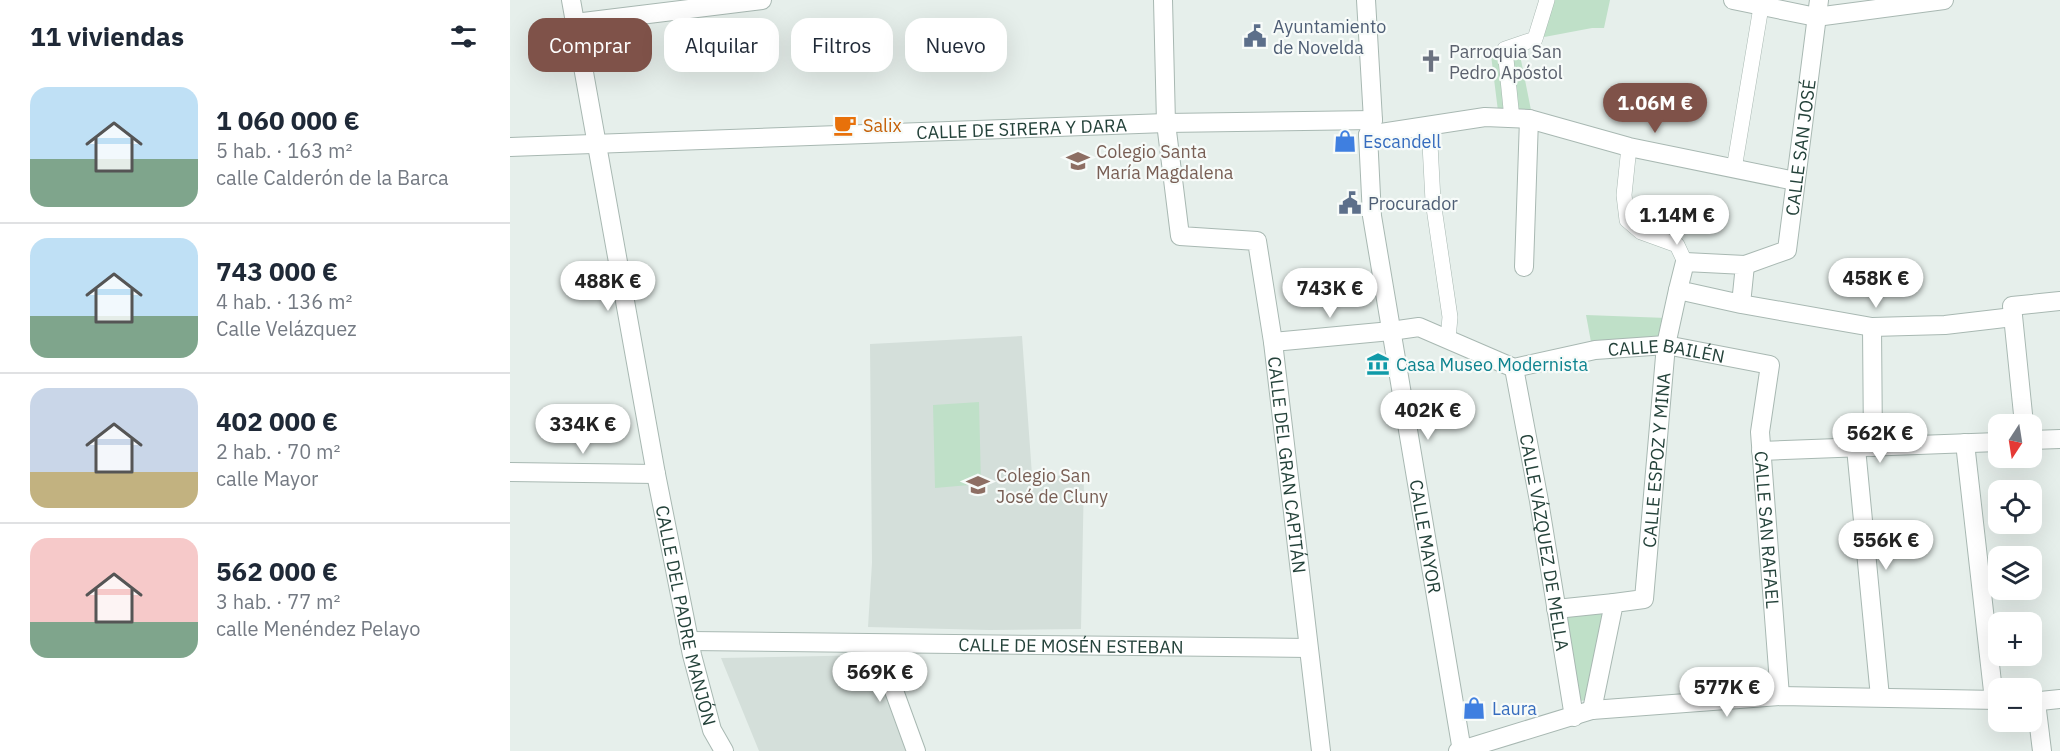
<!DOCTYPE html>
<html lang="es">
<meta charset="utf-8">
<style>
body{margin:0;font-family:"IBM Plex Sans",sans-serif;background:#f2f2f3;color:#1f2937;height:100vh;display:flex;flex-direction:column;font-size:22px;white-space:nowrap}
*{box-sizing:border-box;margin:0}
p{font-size:20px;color:#747a83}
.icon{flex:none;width:33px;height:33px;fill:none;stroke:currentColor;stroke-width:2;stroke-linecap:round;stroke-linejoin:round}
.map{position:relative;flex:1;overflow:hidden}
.details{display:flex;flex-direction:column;background:#fff;width:510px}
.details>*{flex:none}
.guide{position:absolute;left:18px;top:18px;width:570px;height:54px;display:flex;gap:12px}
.needle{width:39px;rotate:192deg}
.fabs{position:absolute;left:1478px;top:414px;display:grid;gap:12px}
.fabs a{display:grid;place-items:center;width:54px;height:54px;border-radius:12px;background:#fff;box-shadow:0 6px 24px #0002;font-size:30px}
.price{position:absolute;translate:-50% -51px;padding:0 14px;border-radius:21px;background:#fff;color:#222;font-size:20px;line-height:39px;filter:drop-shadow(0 2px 3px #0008)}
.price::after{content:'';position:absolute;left:50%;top:36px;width:18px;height:14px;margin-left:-9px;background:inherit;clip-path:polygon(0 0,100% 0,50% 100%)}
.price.selected{background:#7f5249;color:#fff}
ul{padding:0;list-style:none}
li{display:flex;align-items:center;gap:18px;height:150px;padding:0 30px}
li+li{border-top:2px solid #e0e1e3}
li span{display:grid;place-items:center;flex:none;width:168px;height:120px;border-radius:18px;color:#555}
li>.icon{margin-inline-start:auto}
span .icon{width:72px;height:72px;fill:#fffc;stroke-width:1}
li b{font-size:26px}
h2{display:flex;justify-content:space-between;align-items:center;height:72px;padding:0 30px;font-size:26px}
.chip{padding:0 21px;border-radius:18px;background:#fff;box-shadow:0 6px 24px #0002;font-size:21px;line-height:54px}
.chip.selected{background:#7f5249;color:#fff}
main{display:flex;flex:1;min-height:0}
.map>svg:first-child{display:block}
</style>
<main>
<section class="details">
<h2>11 viviendas<svg class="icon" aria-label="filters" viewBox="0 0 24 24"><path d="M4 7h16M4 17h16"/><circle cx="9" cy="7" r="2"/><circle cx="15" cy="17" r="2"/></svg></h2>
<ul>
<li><span style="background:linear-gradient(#bfe0f5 60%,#7fa58c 0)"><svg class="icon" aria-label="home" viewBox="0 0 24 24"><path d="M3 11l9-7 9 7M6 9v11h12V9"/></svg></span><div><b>1 060 000 €</b><p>5 hab. · 163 m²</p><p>calle Calderón de la Barca</p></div></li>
<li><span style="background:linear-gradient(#bfe0f5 65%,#7fa58c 0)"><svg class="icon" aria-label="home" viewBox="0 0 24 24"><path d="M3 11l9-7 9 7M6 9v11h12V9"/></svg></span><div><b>743 000 €</b><p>4 hab. · 136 m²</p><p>Calle Velázquez</p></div></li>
<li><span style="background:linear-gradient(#c9d6e8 70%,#c2b280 0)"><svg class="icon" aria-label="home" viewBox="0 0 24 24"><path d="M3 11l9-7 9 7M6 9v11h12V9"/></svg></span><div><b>402 000 €</b><p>2 hab. · 70 m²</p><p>calle Mayor</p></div></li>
<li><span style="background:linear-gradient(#f6c9c9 70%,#7fa58c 0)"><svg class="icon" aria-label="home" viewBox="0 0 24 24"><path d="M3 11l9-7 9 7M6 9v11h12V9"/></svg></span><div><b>562 000 €</b><p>3 hab. · 77 m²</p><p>calle Menéndez Pelayo</p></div></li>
</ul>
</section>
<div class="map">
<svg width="1550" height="751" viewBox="0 0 1550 751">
<rect width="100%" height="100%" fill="#e6efeb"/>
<!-- built -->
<path fill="#d4dfda" d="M 512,336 L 522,475 L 574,476 L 571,629 L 479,630 L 358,627 L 362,563 L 360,344 Z
M 365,655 L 401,751 L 249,751 L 211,658 Z"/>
<!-- green -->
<path fill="#bfe0c8" d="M 1039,0 L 1100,0 L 1094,28 L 1082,28 L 1029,38 Z
M 1009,50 L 1022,115 L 988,111 L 981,55 Z
M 1076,315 L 1157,318 L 1151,340 L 1081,342 Z
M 469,402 L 471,484 L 425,488 L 423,405 Z
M 1097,611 L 1083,699 L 1064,702 L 1051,616 Z"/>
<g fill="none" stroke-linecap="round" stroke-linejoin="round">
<!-- pedestrian casing -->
<g stroke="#a8b8b2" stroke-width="16">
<path id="pedestrian" d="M 1002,119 L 995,49 L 1025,39 L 1037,0
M 919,125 L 923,201 L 940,317 L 938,339
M 1119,147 L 1114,195 L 1117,220 L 1131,232 L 1167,245 L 1175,262
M 1224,169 L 1251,7"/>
</g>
<!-- minor casing -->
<g stroke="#a8b8b2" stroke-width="20">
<g id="minor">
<path id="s1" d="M 653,0 L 656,123 L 670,236 L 747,241 L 763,342 L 811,751"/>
<path id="s2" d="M 856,0 L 863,120 L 858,135 L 862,216 L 952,751"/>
<path d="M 1223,0 L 1306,17 L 1434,0"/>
<path d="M 65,23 L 252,0"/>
<path d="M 858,135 L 975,117 L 1019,119 L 1119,147 L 1285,181"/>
<path id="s3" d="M 0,147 L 656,123 L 863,120"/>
<path id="s4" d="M 1235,265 L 1277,250 L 1309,0"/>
<path d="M 1014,267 L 1019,119"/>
<path d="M 1231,304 L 1235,265 L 1175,262 L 1168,290 L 1231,304 L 1362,327 L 1435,325 L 1503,317"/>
<path d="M 1362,327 L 1363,447"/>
<path id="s5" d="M 763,342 L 881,331 L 909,327 L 1004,368 L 1085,350 L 1156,345 L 1260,365 L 1250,432 L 1270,696"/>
<path id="s6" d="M 1004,368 L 1029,501 L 1064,717"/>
<path d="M 1514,424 L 1502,306 L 1550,301"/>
<path d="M 1521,440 L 1550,439"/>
<path d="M 1455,443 L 1484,700"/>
<path d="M 1346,448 L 1370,697"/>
<path d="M 1251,451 L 1488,442"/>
<path d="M 0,472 L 146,474"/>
<path d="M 1046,609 L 1104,603"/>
<path id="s7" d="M 179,641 L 798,648"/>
<path d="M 367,644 L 406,751"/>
<path d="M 1521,702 L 1550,699"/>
<path d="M 1526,702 L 1532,751"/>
<path id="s8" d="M 1082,710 L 1104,603 L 1134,599 L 1156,345 L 1168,290"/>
<path d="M 948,751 L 1082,710 L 1270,696 L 1488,700"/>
</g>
</g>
<!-- tertiary casing -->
<g stroke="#a8b8b2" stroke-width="20">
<g id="tertiary">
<path id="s9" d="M 61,0 L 146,474 L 182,655 L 202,730 L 214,751"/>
</g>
</g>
<!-- pedestrian -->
<use href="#pedestrian" stroke="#fff" stroke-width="15"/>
<!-- minor -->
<use href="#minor" stroke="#fff" stroke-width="18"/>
<!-- tertiary -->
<use href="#tertiary" stroke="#fff" stroke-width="18"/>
</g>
<!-- icons -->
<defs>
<g id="civic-bare" transform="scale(1.8)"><path d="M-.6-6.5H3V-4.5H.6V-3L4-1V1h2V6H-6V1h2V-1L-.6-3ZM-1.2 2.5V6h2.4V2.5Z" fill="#5c6f8a" stroke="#f7fbf9" stroke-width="2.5" paint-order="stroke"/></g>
<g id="church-bare" transform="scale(1.8)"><path d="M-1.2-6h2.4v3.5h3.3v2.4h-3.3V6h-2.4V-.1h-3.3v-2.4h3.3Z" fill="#6b7280" stroke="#f7fbf9" stroke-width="2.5" paint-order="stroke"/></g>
<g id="cafe-bare" transform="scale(1.8)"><path d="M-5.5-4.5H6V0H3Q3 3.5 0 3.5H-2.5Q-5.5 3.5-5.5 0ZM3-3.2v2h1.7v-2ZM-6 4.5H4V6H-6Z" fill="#e8710a" stroke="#f7fbf9" stroke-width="2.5" paint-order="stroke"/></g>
<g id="shop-bare" transform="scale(1.8)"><path d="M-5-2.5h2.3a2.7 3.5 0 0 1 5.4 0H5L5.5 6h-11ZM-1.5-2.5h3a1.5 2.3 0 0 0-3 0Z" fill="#3f7fe0" stroke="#f7fbf9" stroke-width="2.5" paint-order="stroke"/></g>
<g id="school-bare" transform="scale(1.8)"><path d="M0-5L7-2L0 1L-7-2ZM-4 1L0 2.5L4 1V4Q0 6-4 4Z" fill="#8d6e63" stroke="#f7fbf9" stroke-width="2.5" paint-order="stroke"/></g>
<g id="museum-bare" transform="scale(1.8)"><path d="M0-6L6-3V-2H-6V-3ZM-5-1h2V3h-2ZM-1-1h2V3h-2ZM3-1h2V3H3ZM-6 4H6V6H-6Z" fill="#0f9aa8" stroke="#f7fbf9" stroke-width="2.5" paint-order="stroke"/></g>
</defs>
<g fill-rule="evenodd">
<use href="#civic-bare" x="745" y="36"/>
<use href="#church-bare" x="921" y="61"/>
<use href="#cafe-bare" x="335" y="125"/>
<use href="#shop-bare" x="835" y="141"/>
<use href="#school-bare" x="568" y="161"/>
<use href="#civic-bare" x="840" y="203"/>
<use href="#museum-bare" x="868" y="364"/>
<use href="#school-bare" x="468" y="485"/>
<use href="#shop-bare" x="964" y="708"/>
</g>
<g text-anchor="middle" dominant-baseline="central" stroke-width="4.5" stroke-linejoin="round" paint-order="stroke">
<!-- service labels -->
<g font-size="18" fill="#4e5e75" stroke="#f7fbf9" text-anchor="start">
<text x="763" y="26">Ayuntamiento<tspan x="763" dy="21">de Novelda</tspan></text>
<text x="858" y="203">Procurador</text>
</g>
<!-- worship labels -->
<g font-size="18" fill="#5b616d" stroke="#f7fbf9" text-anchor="start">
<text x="939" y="51">Parroquia San<tspan x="939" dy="21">Pedro Apóstol</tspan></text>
</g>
<!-- food labels -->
<g font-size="18" fill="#c56008" stroke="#f7fbf9" text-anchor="start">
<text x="353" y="125">Salix</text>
</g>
<!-- street labels -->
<g font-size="18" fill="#24423a" stroke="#f7fbf9">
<text stroke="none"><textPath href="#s3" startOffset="512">CALLE DE SIRERA Y DARA</textPath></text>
<text stroke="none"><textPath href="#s4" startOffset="148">CALLE SAN JOSÉ</textPath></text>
<text stroke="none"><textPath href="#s5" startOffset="405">CALLE BAILÉN</textPath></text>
<text stroke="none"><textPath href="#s8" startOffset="279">CALLE ESPOZ Y MINA</textPath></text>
<text stroke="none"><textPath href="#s1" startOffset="540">CALLE DEL GRAN CAPITÁN</textPath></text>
<text stroke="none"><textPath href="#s5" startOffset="676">CALLE SAN RAFAEL</textPath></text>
<text stroke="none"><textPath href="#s2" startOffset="542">CALLE MAYOR</textPath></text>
<text stroke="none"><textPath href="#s6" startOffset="177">CALLE VÁZQUEZ DE MELLA</textPath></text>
<text stroke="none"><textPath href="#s9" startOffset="626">CALLE DEL PADRE MANJÓN</textPath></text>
<text stroke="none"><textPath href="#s7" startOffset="382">CALLE DE MOSÉN ESTEBAN</textPath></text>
</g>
<!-- shop labels -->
<g font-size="18" fill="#366cbe" stroke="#f7fbf9" text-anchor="start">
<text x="853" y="141">Escandell</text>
<text x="982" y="708">Laura</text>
</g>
<!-- education labels -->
<g font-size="18" fill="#785e54" stroke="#f7fbf9" text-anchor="start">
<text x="586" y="151">Colegio Santa<tspan x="586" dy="21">María Magdalena</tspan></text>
<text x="486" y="475">Colegio San<tspan x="486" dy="21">José de Cluny</tspan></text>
</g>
<!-- culture labels -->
<g font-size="18" fill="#0d838f" stroke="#f7fbf9" text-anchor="start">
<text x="886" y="364">Casa Museo Modernista</text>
</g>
</g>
</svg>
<div class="fabs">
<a><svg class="needle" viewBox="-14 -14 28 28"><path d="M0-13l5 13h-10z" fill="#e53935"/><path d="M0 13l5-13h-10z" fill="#747a83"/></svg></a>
<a><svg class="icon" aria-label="locate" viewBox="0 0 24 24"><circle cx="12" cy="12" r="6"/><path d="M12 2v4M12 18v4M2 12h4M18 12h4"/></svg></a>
<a><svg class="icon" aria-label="layers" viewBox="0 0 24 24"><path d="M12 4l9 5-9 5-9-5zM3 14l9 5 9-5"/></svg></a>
<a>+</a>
<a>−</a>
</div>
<b class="price selected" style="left:1145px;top:134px">1.06M €</b>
<b class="price" style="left:1167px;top:246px">1.14M €</b>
<b class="price" style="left:1366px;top:309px">458K €</b>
<b class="price" style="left:98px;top:312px">488K €</b>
<b class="price" style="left:820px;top:319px">743K €</b>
<b class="price" style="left:918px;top:441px">402K €</b>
<b class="price" style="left:73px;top:455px">334K €</b>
<b class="price" style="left:1370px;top:464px">562K €</b>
<b class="price" style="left:1376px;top:571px">556K €</b>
<b class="price" style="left:370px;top:703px">569K €</b>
<b class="price" style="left:1217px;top:718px">577K €</b>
<div class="guide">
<a class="chip selected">Comprar</a>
<a class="chip">Alquilar</a>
<a class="chip">Filtros</a>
<a class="chip">Nuevo</a>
</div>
</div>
</main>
